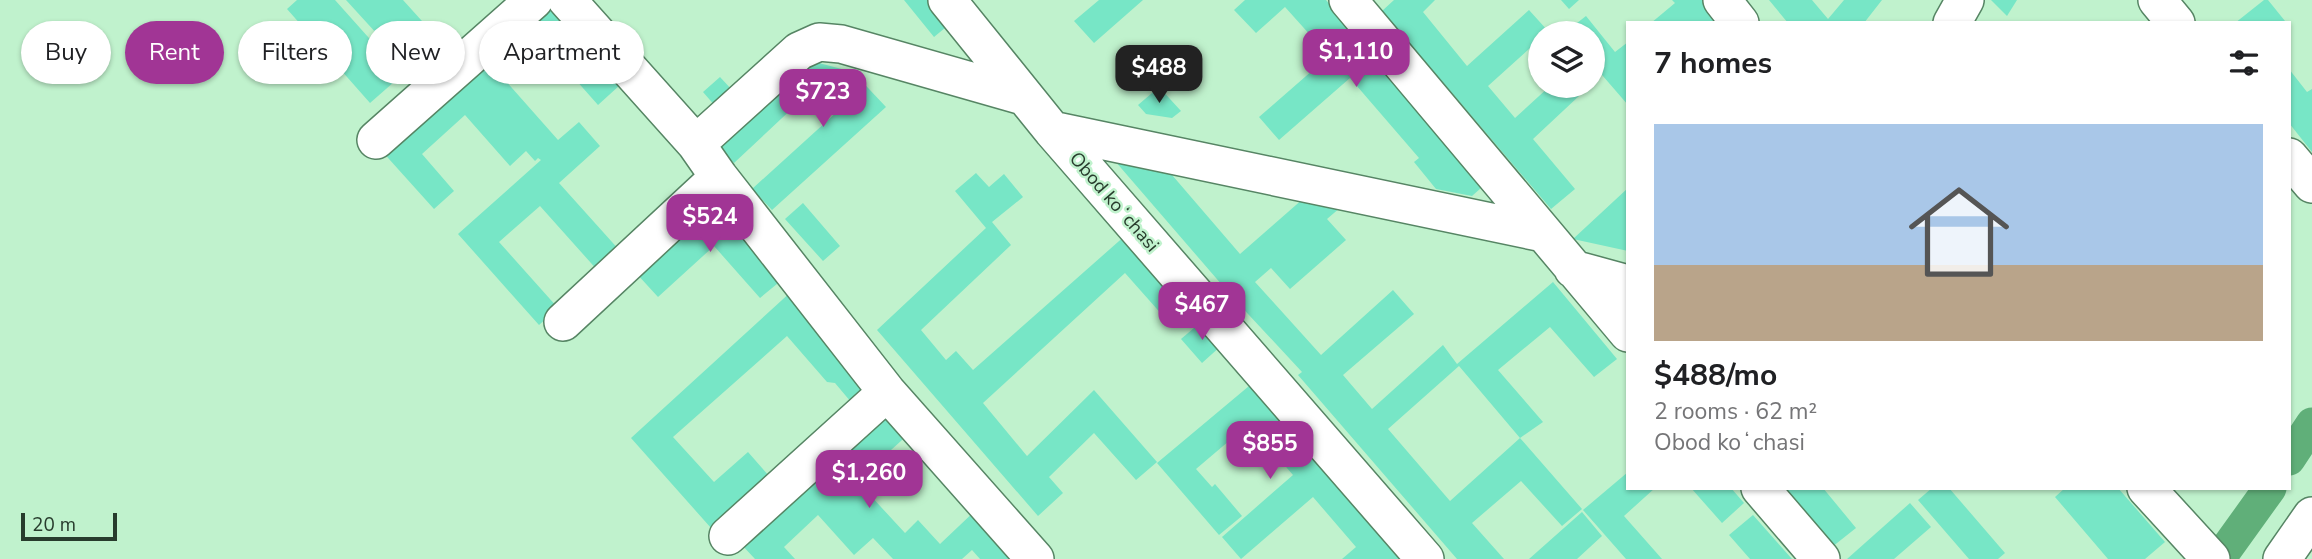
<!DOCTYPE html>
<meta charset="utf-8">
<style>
body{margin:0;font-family:"Nunito Sans",sans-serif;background:#f6f6f6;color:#202124;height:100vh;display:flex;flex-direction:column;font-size:26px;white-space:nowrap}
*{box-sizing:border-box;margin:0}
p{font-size:23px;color:#757577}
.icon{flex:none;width:38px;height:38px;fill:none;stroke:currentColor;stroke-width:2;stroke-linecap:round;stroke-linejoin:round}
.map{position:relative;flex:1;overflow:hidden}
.drawer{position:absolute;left:1626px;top:21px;width:665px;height:469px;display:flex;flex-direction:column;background:#fff;border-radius:0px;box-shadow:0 2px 5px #0004}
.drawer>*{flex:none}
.banner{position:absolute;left:21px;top:21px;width:665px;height:63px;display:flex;gap:14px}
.fabs{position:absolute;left:1528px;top:21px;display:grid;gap:14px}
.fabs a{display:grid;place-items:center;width:77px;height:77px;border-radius:50%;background:#fff;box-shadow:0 2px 5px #0004;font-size:35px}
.scale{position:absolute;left:21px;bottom:18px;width:96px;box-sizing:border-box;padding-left:7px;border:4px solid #283c2d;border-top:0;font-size:19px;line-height:24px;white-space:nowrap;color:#283c2d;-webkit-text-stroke:5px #c0f2cd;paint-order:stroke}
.price{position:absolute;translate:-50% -60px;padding:0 16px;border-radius:14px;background:#a13595;color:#fff;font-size:23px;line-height:46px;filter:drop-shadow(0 2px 4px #0008)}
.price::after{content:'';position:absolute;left:50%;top:42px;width:21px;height:16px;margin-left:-10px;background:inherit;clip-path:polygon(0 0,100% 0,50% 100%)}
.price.on{background:#222;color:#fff}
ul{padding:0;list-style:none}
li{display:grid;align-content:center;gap:14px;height:371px;padding:0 28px}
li+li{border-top:2px solid #e0e0e0}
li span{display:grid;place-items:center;height:217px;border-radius:0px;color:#555}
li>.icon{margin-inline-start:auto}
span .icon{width:126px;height:126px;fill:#fffc;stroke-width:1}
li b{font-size:30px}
h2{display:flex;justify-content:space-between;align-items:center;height:84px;padding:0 28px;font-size:30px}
.chip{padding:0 24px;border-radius:32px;background:#fff;box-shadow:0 2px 5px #0004;font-size:24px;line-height:63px}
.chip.on{background:#a13595;color:#fff}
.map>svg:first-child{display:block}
</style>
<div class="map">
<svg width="2312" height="559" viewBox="0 0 2312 559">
<rect width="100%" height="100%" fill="#c0f2cd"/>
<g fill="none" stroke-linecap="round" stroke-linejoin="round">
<!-- canal -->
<path stroke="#60af79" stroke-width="33" d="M 2289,459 L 2312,424
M 2219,559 L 2270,488"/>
</g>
<!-- building -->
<path fill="#77e6c6" d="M 297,0 L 335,0 L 402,75 L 370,103 L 287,9 Z
M 346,0 L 403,0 L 440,41 L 409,69 Z
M 904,0 L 932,0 L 951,23 L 934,37 Z
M 1099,0 L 1143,0 L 1094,43 L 1074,21 Z
M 1245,0 L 1326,0 L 1444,139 L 1481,188 L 1472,196 L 1436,189 L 1414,162 L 1419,158 L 1350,78 L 1279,140 L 1259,117 L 1329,56 L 1285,7 L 1256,33 L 1234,10 Z
M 1394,0 L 1435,0 L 1423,12 L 1467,66 L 1529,10 L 1548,31 L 1540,33 L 1540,39 L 1488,86 L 1515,118 L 1550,86 L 1570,86 L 1579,96 L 1533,139 L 1575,189 L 1551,209 L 1382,11 Z
M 1561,0 L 1579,0 L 1569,9 Z
M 1672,0 L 1711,0 L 1730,23 L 1651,23 L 1675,3 Z
M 1769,0 L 1812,0 L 1828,19 L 1844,0 L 1882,0 L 1864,23 L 1788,23 Z
M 1991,0 L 2017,0 L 2007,16 Z
M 2264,0 L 2268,0 L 2285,21 L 2235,23 Z
M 546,1 L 620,85 L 598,105 L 544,44 L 504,79 L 558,140 L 579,122 L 600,146 L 559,183 L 621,252 L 599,272 L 540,206 L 499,242 L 558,308 L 539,325 L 458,234 L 541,160 L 538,158 L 535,161 L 526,151 L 510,166 L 465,115 L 422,154 L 454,191 L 434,209 L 380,149 Z
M 1586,16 L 1615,52 L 1628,42 L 1628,105 L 1596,68 L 1598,66 L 1592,60 L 1592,33 L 1570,33 L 1568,30 Z
M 800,58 L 853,72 L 886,107 L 772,210 L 752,189 L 838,111 L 794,63 Z
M 790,66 L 812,90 L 734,163 L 711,139 Z
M 2289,69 L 2307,92 L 2312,89 L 2312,152 L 2289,123 Z
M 720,77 L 733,91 L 716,107 L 703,92 Z
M 1159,87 L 1181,111 L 1172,118 L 1146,114 L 1138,105 Z
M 1115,161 L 1160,161 L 1240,254 L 1304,198 L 1341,207 L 1327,219 L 1346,240 L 1290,289 L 1271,268 L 1255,282 L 1321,355 L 1393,290 L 1414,314 L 1343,375 L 1372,409 L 1443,345 L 1457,364 L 1553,282 L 1617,359 L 1594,377 L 1550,327 L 1498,370 L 1543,422 L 1520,438 L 1459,366 L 1388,429 L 1450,501 L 1520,438 L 1582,509 L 1562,526 L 1521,481 L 1472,523 L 1504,559 L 1457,559 L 1298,375 L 1302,372 L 1235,300 Z
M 976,173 L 989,187 L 1004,174 L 1023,197 L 992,222 L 1011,245 L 921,330 L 946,360 L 956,351 L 973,370 L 1127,234 L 1192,309 L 1172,326 L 1125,273 L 983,403 L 1027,456 L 1094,390 L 1157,462 L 1136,480 L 1094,433 L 1049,477 L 1063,493 L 1038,516 L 877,330 L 986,228 L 955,191 Z
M 1628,188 L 1628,251 L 1573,239 Z
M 716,200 L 783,279 L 760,298 L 714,246 L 658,297 L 636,273 Z
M 803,203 L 840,246 L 823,261 L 785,219 Z
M 793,290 L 872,384 L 851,402 L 835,383 L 827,382 L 787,336 L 673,437 L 714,482 L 748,452 L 769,476 L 711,528 L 631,438 Z
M 1201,322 L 1222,345 L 1202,363 L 1181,339 Z
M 1255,381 L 1406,559 L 1342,559 L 1356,547 L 1313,497 L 1241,559 L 1222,537 L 1293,475 L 1249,424 L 1196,469 L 1212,487 L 1215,484 L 1242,516 L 1219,535 L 1157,463 Z
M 891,407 L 913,430 L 857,481 L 905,533 L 918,520 L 940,544 L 978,508 L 1021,559 L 980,559 L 972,550 L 962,559 L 893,559 L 873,538 L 854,555 L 818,515 L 784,547 L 795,559 L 755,559 L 741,544 Z
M 1628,472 L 1628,488 L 1655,488 L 1624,516 L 1662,559 L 1626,559 L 1583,510 Z
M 1691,488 L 1731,488 L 1744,503 L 1722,523 Z
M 1784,488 L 1823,488 L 1856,528 L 1832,547 Z
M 1932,488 L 1949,488 L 2005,553 L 1998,559 L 1969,559 L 1918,500 Z
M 2065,488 L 2118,488 L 2165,542 L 2145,559 L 2108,559 L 2055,497 Z
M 1910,503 L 1931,527 L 1894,559 L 1847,559 Z
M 1582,512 L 1602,536 L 1577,559 L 1529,559 Z
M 1753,515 L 1792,559 L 1750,559 L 1729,535 Z"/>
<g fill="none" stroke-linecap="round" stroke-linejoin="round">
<!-- street casing -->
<g stroke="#568564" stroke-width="40">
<path id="street" d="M 567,0 L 696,144 L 719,177 L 887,392 L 1035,559
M 947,0 L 1052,130 L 1425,559
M 1348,0 L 1628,333
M 1722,0 L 1740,23
M 2157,0 L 2176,23
M 1952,23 L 1965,0
M 1052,130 L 1543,233
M 376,140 L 534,0
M 696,144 L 799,51 L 819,42 L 841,44 L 1023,96
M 2289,157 L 2312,184
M 1573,269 L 1628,284
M 563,322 L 719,177
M 1760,488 L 1821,559
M 2146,488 L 2211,559
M 728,536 L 887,392
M 2282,559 L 2312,516"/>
</g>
<!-- street -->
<use href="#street" stroke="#fff" stroke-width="37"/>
</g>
<g text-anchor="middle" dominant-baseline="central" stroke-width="5" stroke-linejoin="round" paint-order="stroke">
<!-- street labels -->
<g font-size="19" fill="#283c2d" stroke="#c0f2cd">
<text transform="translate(1114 202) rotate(49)">Obod koʻchasi</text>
</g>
</g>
</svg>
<div class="fabs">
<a><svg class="icon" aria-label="layers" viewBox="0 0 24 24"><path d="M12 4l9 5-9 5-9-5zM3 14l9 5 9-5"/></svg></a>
</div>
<div class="scale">20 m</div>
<b class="price" style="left:1356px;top:89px">$1,110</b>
<b class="price on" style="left:1159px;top:105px">$488</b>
<b class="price" style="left:823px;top:129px">$723</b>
<b class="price" style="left:710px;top:254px">$524</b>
<b class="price" style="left:1202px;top:342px">$467</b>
<b class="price" style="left:1270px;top:481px">$855</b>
<b class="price" style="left:869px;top:510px">$1,260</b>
<div class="banner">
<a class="chip">Buy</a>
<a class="chip on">Rent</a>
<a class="chip">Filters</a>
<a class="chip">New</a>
<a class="chip">Apartment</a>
</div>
<section class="drawer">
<h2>7 homes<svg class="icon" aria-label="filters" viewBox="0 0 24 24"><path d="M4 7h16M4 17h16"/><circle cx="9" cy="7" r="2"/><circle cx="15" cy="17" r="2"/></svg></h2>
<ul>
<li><span style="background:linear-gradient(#a9c7e8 65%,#b9a48a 0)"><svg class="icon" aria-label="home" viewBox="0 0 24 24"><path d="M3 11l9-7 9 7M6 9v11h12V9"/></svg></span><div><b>$488/mo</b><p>2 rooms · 62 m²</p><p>Obod koʻchasi</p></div></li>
</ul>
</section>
</div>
